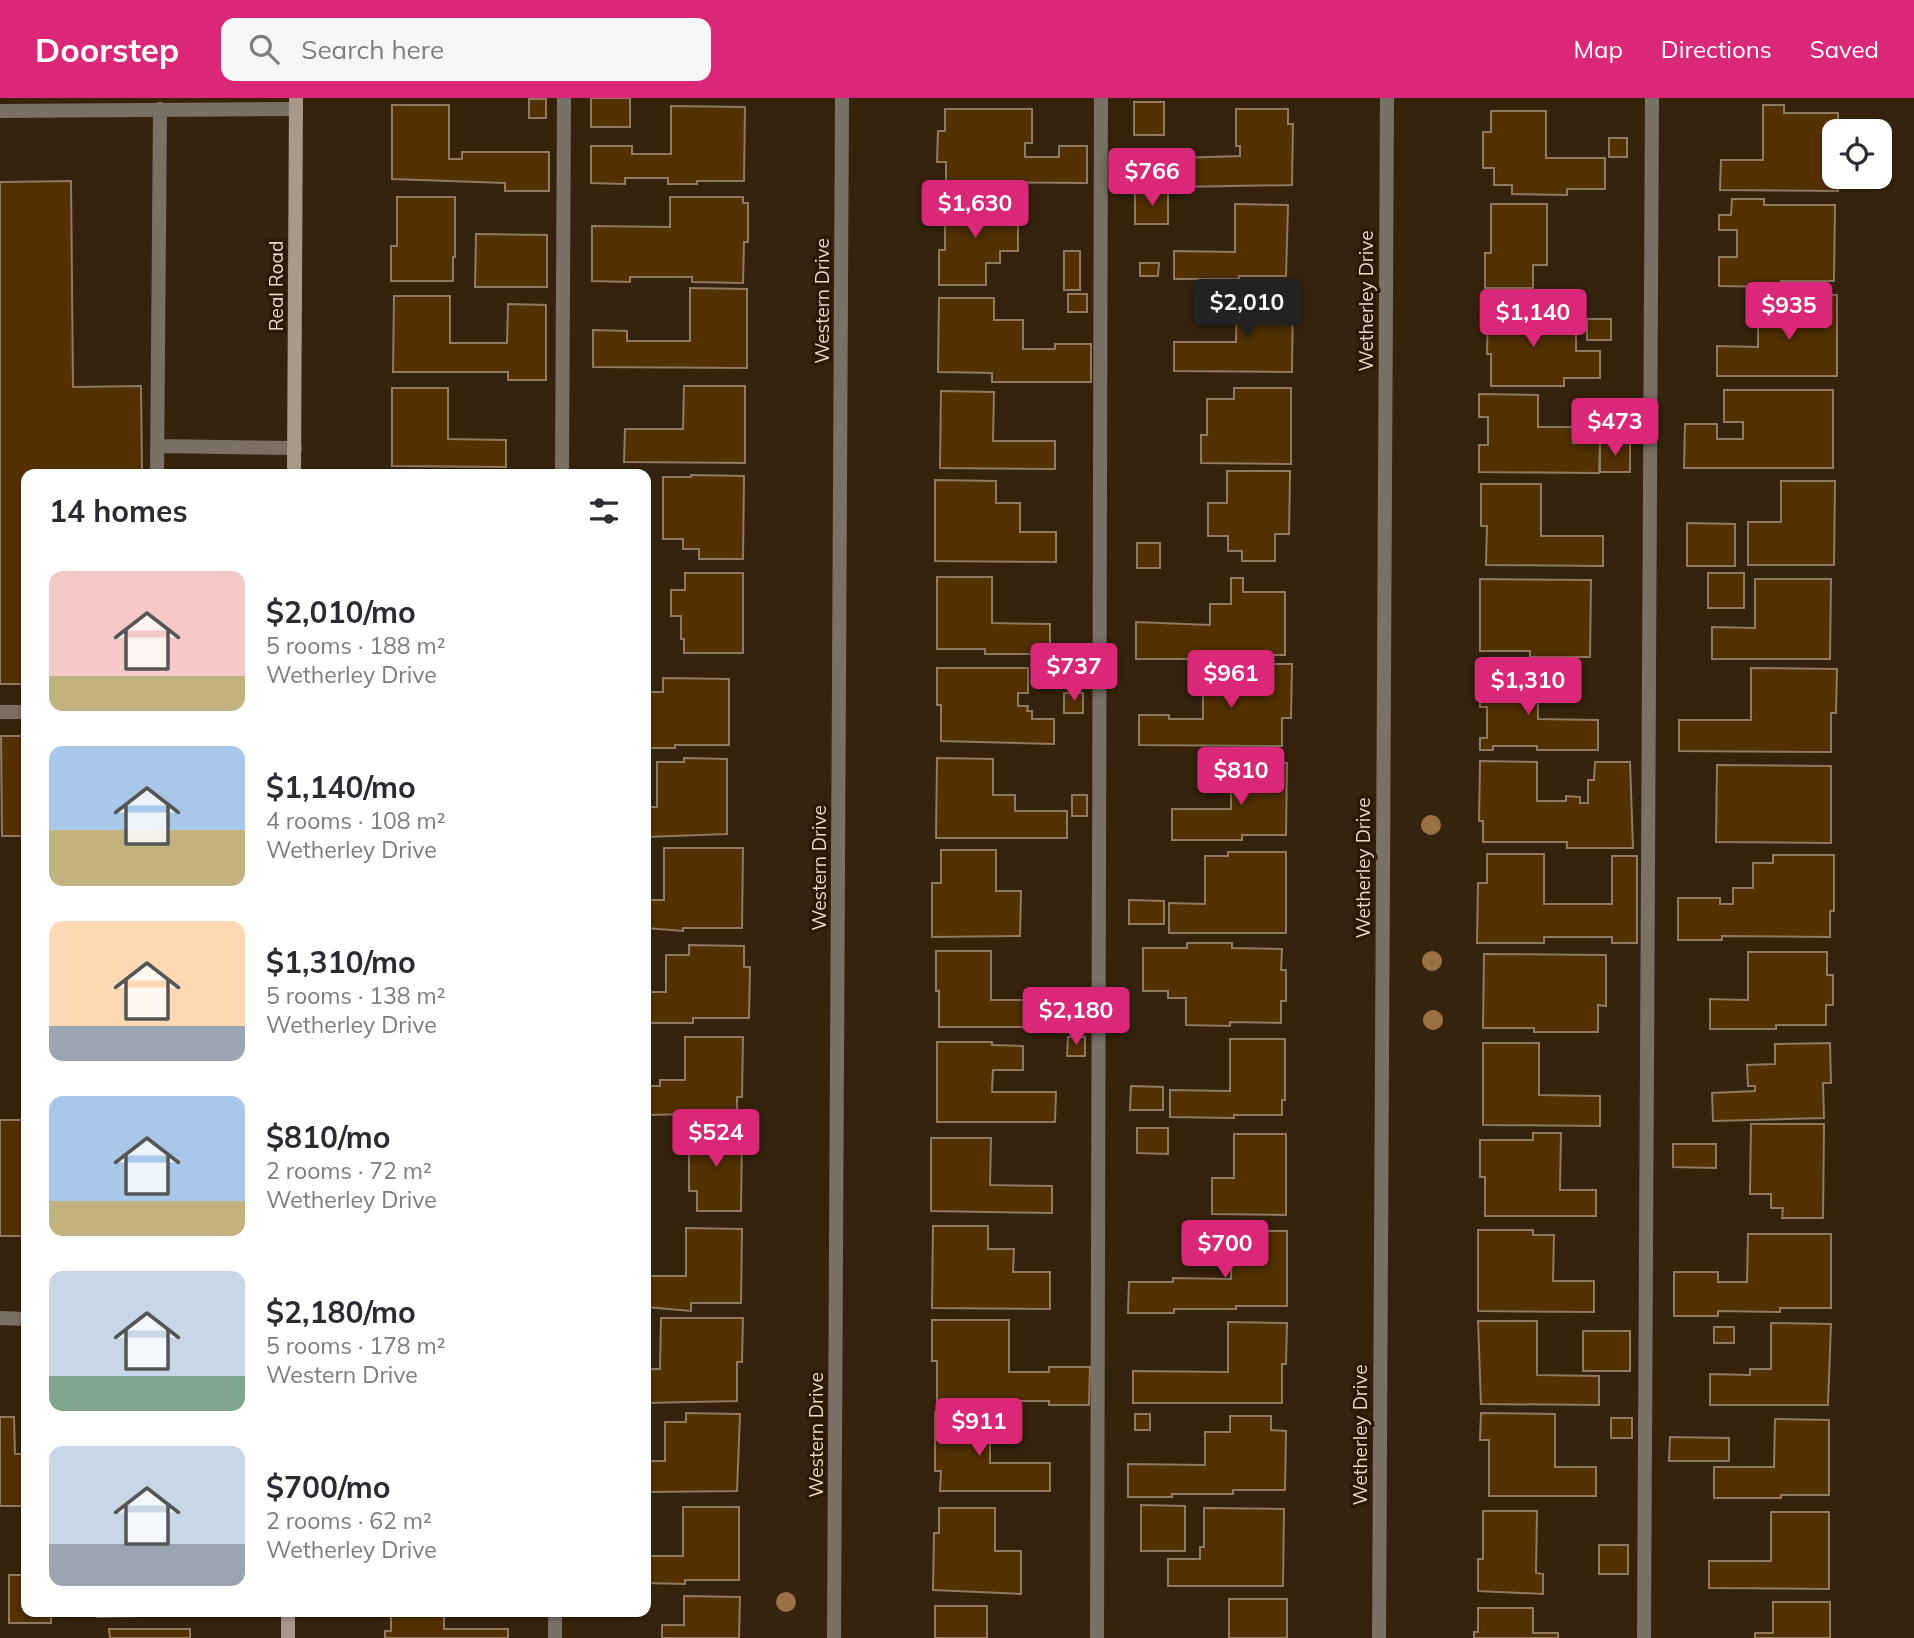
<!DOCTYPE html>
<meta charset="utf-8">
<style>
body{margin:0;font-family:Mulish,sans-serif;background:#f7f7f7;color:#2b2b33;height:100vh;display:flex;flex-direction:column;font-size:26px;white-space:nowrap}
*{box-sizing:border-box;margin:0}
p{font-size:23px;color:#7c7c81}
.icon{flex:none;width:38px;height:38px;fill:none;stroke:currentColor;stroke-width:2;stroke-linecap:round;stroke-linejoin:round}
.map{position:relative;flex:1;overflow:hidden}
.drawer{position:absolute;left:21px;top:371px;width:630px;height:1148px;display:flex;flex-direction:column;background:#fff;border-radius:14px;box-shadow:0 2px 5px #0004}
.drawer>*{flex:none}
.fabs{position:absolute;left:1822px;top:21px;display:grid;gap:14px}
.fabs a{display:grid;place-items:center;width:70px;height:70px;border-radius:14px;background:#fff;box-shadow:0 2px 5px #0004;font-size:35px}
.price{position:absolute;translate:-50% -60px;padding:0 16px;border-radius:7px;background:#db2777;color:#fff;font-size:23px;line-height:46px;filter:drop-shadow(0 2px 4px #0008)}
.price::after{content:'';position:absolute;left:50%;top:42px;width:21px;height:16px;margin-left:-10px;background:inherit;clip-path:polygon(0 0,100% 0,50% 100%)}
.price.active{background:#222;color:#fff}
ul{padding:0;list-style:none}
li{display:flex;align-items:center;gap:21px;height:175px;padding:0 28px}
li span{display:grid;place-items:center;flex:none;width:196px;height:140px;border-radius:14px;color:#555}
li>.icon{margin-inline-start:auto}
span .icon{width:84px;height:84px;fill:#fffc;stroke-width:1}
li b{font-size:30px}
h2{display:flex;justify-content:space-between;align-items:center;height:84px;padding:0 28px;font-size:30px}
header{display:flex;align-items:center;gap:42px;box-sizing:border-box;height:98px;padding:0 35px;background:#db2777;color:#fff}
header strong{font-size:33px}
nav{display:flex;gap:38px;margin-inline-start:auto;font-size:24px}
.search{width:490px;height:63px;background:#f7f7f7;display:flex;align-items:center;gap:18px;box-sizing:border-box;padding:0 24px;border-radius:14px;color:#7c7c81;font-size:26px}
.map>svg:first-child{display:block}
</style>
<header>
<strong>Doorstep</strong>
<div class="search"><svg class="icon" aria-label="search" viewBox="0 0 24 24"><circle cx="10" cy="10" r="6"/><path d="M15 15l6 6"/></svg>Search here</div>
<nav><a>Map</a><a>Directions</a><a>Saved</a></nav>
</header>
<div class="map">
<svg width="1914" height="1540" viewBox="0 0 1914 1540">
<rect width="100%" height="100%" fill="#36230d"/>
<!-- building -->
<path fill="#533103" stroke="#917a62" stroke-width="2" d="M 591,0 L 630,0 L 630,29 L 591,29 Z
M 529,1 L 546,1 L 546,20 L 529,20 Z
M 1134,4 L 1164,4 L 1164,37 L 1134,37 Z
M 392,7 L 449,7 L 449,61 L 462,61 L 462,54 L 549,54 L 549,93 L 505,93 L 505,85 L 392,81 Z
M 1763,7 L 1784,7 L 1784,15 L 1838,15 L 1838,33 L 1834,33 L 1834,79 L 1838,79 L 1838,93 L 1720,92 L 1721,62 L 1763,62 Z
M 671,8 L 745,9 L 744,83 L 697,83 L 697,86 L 668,86 L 668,80 L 625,80 L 625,86 L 591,85 L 591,48 L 632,48 L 632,56 L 671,56 Z
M 945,11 L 1032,11 L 1032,45 L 1025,45 L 1025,59 L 1059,59 L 1059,48 L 1087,48 L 1087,85 L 946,84 L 946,64 L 937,64 L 938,33 L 945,33 Z
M 1236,11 L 1288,11 L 1288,26 L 1293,26 L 1292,87 L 1178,89 L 1178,60 L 1240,58 L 1240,48 L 1236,48 Z
M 1491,13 L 1546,13 L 1546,60 L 1605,60 L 1605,91 L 1567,91 L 1567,97 L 1512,96 L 1512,87 L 1494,87 L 1494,70 L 1483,70 L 1483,34 L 1491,34 Z
M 1609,40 L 1627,40 L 1627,59 L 1609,59 Z
M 71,83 L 73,289 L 141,288 L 142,376 L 26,376 L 26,586 L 0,586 L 0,84 Z
M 1135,95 L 1168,95 L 1168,126 L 1135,126 Z
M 397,99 L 455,99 L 455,159 L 453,159 L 453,183 L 391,183 L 391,148 L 397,148 Z
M 670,99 L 743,99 L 743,105 L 748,105 L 748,144 L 744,144 L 743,185 L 692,184 L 692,179 L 630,179 L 630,184 L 592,183 L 592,128 L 670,129 Z
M 1732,101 L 1764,101 L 1764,107 L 1835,107 L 1834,183 L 1781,183 L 1781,189 L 1719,188 L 1719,159 L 1737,159 L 1737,132 L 1719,132 L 1719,117 L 1731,117 Z
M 945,102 L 1003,102 L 1003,116 L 1018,116 L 1018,153 L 1000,153 L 1000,165 L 986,165 L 986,187 L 939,187 L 939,152 L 945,152 Z
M 1235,106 L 1288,107 L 1286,178 L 1239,178 L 1239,181 L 1174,181 L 1174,153 L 1235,154 Z
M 1491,106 L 1547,106 L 1547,167 L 1533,167 L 1533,190 L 1485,190 L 1485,155 L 1491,155 Z
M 476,136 L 547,137 L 547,189 L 475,189 Z
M 1064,153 L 1080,153 L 1080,192 L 1064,192 Z
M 1140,165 L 1159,165 L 1158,178 L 1140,178 Z
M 690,190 L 747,191 L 747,270 L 593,269 L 593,232 L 627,233 L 627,243 L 690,243 Z
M 1237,194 L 1293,194 L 1292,274 L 1174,273 L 1174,244 L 1236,244 Z
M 1068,196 L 1087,196 L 1087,214 L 1068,214 Z
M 1781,196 L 1837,197 L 1837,278 L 1717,278 L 1717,248 L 1758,249 L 1758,222 L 1781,222 Z
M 394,198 L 450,198 L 450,245 L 507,245 L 508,206 L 546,207 L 546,282 L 508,282 L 508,274 L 393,274 Z
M 939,200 L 994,200 L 994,222 L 1023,222 L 1023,251 L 1055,251 L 1055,246 L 1091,246 L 1091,284 L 992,284 L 992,275 L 938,274 Z
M 1488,204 L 1541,204 L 1540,235 L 1576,235 L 1576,253 L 1600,253 L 1600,280 L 1564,280 L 1564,288 L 1491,288 L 1491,256 L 1487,256 Z
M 1587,221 L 1611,221 L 1611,242 L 1587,242 Z
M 684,288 L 745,288 L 745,365 L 624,364 L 625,331 L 683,331 Z
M 392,290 L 448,290 L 448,341 L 506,342 L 506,369 L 392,368 Z
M 1234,290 L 1291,290 L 1291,366 L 1201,365 L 1201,337 L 1207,337 L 1207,301 L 1234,301 Z
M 1724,292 L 1833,292 L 1833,370 L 1684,370 L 1685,326 L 1717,326 L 1717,341 L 1743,341 L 1743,324 L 1724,324 Z
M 941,293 L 994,294 L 993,343 L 1055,343 L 1055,371 L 940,370 Z
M 1479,296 L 1538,297 L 1538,329 L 1573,329 L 1573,345 L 1600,345 L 1599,375 L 1479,374 L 1479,347 L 1488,347 L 1488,319 L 1479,319 Z
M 1611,329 L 1631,329 L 1631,342 L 1610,342 Z
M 1600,345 L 1630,345 L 1630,374 L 1600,374 Z
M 1227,373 L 1290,373 L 1289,436 L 1275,436 L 1275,463 L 1242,463 L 1242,453 L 1228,453 L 1228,438 L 1208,438 L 1208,405 L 1227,405 Z
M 691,377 L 744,378 L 743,461 L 699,461 L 699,451 L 683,451 L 683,441 L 663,441 L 663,379 L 691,379 Z
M 935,382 L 996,383 L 996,405 L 1020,405 L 1020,434 L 1056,434 L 1056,464 L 935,463 Z
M 1781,383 L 1835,383 L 1834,467 L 1748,467 L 1748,424 L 1781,424 Z
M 1481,386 L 1541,386 L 1541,438 L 1603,438 L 1603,468 L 1486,467 L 1487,428 L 1481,428 Z
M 1687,425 L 1735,426 L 1735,468 L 1687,468 Z
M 1137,445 L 1160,445 L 1160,470 L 1137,470 Z
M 685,475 L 743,475 L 743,555 L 684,555 L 684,541 L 681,541 L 681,518 L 671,518 L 671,492 L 685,492 Z
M 1708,475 L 1744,475 L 1744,510 L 1708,510 Z
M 937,479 L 992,479 L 992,525 L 1050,526 L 1050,556 L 985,556 L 985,551 L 937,551 Z
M 1231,480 L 1243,480 L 1243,494 L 1285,494 L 1285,557 L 1233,557 L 1233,561 L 1136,561 L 1136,524 L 1210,527 L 1210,506 L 1231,506 Z
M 1480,481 L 1591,482 L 1590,559 L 1530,559 L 1530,553 L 1480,553 Z
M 1755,481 L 1831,481 L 1830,561 L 1712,561 L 1712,529 L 1755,530 Z
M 1231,566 L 1292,566 L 1291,620 L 1282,620 L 1282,648 L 1139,647 L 1139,617 L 1169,617 L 1169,621 L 1203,621 L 1203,573 L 1231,573 Z
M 937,570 L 1028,570 L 1028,595 L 1018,595 L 1018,608 L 1028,608 L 1027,613 L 1032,613 L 1032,621 L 1054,621 L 1054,646 L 941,643 L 941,607 L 937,607 Z
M 1751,570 L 1837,571 L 1836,615 L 1831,615 L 1831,654 L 1679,653 L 1679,622 L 1751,622 Z
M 1480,573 L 1538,574 L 1538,621 L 1598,622 L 1598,652 L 1537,652 L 1537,648 L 1493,648 L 1493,652 L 1480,652 L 1480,640 L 1487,640 L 1487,609 L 1480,609 Z
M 663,580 L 729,581 L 729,647 L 675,647 L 675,650 L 646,650 L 646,594 L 663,594 Z
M 1064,595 L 1083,595 L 1083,615 L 1064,615 Z
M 1,638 L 26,638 L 26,738 L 2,738 Z
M 684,660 L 727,661 L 727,736 L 646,739 L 646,709 L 657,709 L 657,664 L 684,664 Z
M 937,660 L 993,661 L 993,697 L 1015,697 L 1015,713 L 1067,713 L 1067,740 L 936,740 Z
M 1480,663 L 1537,664 L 1537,703 L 1566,703 L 1566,698 L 1580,699 L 1580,705 L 1588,705 L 1588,682 L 1594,682 L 1595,664 L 1630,664 L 1633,750 L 1567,750 L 1567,744 L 1483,744 L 1483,723 L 1479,723 Z
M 1231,665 L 1287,665 L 1286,737 L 1242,737 L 1242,742 L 1172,742 L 1172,711 L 1231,711 Z
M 1717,667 L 1831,668 L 1831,745 L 1716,744 Z
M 1072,697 L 1087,697 L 1087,718 L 1072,718 Z
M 664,750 L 743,750 L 742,830 L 683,830 L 683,833 L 646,830 L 646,802 L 664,802 Z
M 941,752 L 996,752 L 996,793 L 1021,793 L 1020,838 L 932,839 L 932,785 L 941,785 Z
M 1228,754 L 1286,754 L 1286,835 L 1169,835 L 1169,805 L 1205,806 L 1205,758 L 1228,758 Z
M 1487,756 L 1544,756 L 1544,806 L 1612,806 L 1612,758 L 1637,758 L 1637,845 L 1612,845 L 1612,839 L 1544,839 L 1544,845 L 1477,845 L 1478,785 L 1487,785 Z
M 1773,757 L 1834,757 L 1834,813 L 1830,813 L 1830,839 L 1722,838 L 1722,842 L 1678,842 L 1678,800 L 1720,800 L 1720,806 L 1733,806 L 1733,790 L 1753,790 L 1753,765 L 1773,765 Z
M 1129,802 L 1164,803 L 1164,826 L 1129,826 Z
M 1187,845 L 1232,845 L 1232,850 L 1282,851 L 1281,872 L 1286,872 L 1286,903 L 1281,903 L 1281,925 L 1230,924 L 1230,928 L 1186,927 L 1186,900 L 1168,900 L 1168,893 L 1143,893 L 1143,850 L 1187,850 Z
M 689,847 L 744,848 L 744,869 L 750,869 L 749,920 L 693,920 L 693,925 L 646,925 L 646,894 L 666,894 L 666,857 L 689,857 Z
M 936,853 L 991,853 L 991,902 L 1053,902 L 1052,929 L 939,929 L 939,893 L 936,893 Z
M 1748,854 L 1827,854 L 1827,877 L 1833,877 L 1833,907 L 1826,907 L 1826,927 L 1776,927 L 1776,931 L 1710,931 L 1710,901 L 1748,902 Z
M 1484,856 L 1606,857 L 1606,908 L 1598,907 L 1598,934 L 1534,934 L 1534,930 L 1483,930 Z
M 685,939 L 743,939 L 742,999 L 737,999 L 737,1015 L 646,1017 L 646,988 L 660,988 L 660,982 L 685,982 Z
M 1068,939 L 1085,939 L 1085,958 L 1067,958 Z
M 1230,941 L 1285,941 L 1285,1002 L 1282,1002 L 1282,1017 L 1234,1017 L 1234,1020 L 1170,1019 L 1170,992 L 1230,993 Z
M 937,944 L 992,944 L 992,947 L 1023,948 L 1023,972 L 993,972 L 992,994 L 1056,994 L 1055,1024 L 937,1024 Z
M 1483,945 L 1539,945 L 1539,997 L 1600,998 L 1600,1028 L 1483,1027 Z
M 1830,945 L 1831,985 L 1823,985 L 1824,1020 L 1713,1023 L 1712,995 L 1755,993 L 1755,988 L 1748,988 L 1747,967 L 1775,966 L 1775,946 Z
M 1131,988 L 1163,989 L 1163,1012 L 1130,1012 Z
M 0,1022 L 26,1022 L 26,1138 L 0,1138 Z
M 1751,1026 L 1824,1026 L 1823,1120 L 1782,1120 L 1783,1110 L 1771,1110 L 1771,1096 L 1750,1096 Z
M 1137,1030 L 1168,1030 L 1168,1056 L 1137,1055 Z
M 689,1032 L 742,1032 L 741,1113 L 697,1113 L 697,1093 L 689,1093 Z
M 1533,1035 L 1561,1035 L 1560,1092 L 1596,1092 L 1596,1118 L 1485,1118 L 1485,1079 L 1480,1079 L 1480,1042 L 1533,1042 Z
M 1234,1036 L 1286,1036 L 1286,1117 L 1212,1116 L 1212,1080 L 1234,1080 Z
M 931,1040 L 991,1040 L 990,1087 L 1052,1088 L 1052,1115 L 931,1113 Z
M 1673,1046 L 1716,1046 L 1716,1070 L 1673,1069 Z
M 933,1128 L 988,1128 L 988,1151 L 1014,1151 L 1013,1174 L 1050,1174 L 1050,1211 L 932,1210 Z
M 686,1130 L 742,1131 L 741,1205 L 691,1205 L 691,1213 L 646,1209 L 646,1178 L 686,1178 Z
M 1478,1132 L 1533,1132 L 1533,1137 L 1554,1137 L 1553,1183 L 1594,1183 L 1594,1214 L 1478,1213 Z
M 1232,1133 L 1287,1133 L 1287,1208 L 1236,1208 L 1236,1211 L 1174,1211 L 1174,1215 L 1128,1215 L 1129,1184 L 1173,1184 L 1173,1180 L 1231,1181 Z
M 1748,1136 L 1831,1136 L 1831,1210 L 1780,1210 L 1780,1214 L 1718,1213 L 1718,1218 L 1674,1218 L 1674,1174 L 1718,1174 L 1718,1184 L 1747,1184 Z
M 661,1220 L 743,1220 L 742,1264 L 737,1264 L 737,1303 L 646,1305 L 646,1271 L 660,1271 Z
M 932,1222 L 1009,1222 L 1009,1274 L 1049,1274 L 1049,1269 L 1090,1269 L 1089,1307 L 1049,1307 L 1049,1303 L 937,1303 L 937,1263 L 932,1263 Z
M 1478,1223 L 1537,1223 L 1537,1277 L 1599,1278 L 1599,1307 L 1481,1306 Z
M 1228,1224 L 1287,1225 L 1286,1266 L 1282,1266 L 1282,1305 L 1133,1305 L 1133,1273 L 1228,1274 Z
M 1771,1225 L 1831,1226 L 1828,1307 L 1710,1307 L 1710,1276 L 1750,1277 L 1750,1271 L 1771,1271 Z
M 1714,1229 L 1734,1229 L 1734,1245 L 1714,1245 Z
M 1583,1233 L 1630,1233 L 1630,1273 L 1583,1273 Z
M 935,1314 L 990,1315 L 990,1365 L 1050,1365 L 1050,1393 L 940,1393 L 941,1373 L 935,1373 Z
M 686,1315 L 740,1316 L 737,1393 L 646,1394 L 646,1363 L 665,1363 L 665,1324 L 686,1324 Z
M 1481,1315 L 1555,1316 L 1555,1369 L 1596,1369 L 1596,1398 L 1489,1398 L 1489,1342 L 1480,1342 Z
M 1135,1316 L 1150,1316 L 1150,1332 L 1135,1332 Z
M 1230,1318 L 1271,1318 L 1271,1332 L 1286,1333 L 1285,1392 L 1233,1392 L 1233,1396 L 1172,1396 L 1172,1399 L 1128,1399 L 1128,1366 L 1205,1367 L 1205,1334 L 1230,1334 Z
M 0,1319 L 14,1319 L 15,1356 L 26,1356 L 26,1408 L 0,1408 Z
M 1611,1320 L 1632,1320 L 1632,1340 L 1611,1340 Z
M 1775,1321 L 1829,1322 L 1829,1397 L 1781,1397 L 1781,1400 L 1714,1400 L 1714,1369 L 1774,1369 Z
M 1670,1339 L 1729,1340 L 1729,1363 L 1669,1363 Z
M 1141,1407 L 1185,1408 L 1185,1453 L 1141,1453 Z
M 683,1409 L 739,1409 L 739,1482 L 685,1482 L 685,1486 L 646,1485 L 646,1458 L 683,1458 Z
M 939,1410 L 995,1410 L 995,1453 L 1021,1453 L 1021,1496 L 933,1492 L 934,1435 L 939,1435 Z
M 1204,1410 L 1284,1411 L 1283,1488 L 1168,1488 L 1168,1461 L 1200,1461 L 1200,1449 L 1204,1449 Z
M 1483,1413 L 1537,1413 L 1536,1475 L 1543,1476 L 1543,1496 L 1478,1493 L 1478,1461 L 1483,1461 Z
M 1771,1414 L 1829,1414 L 1829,1491 L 1709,1490 L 1709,1463 L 1771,1463 Z
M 1599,1447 L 1628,1447 L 1628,1476 L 1599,1476 Z
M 9,1477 L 26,1477 L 26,1514 L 51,1514 L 51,1525 L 9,1525 Z
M 684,1498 L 740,1499 L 739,1540 L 662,1540 L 662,1527 L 684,1527 Z
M 1229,1501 L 1287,1501 L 1287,1540 L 1229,1540 Z
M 1773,1504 L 1830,1504 L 1830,1540 L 1755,1540 L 1755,1535 L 1773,1535 Z
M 935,1508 L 987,1508 L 987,1540 L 935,1540 Z
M 1478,1510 L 1533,1510 L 1533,1535 L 1558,1535 L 1558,1540 L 1474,1540 L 1474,1534 L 1478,1534 Z
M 97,1514 L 142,1514 L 142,1518 L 97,1519 Z
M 391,1514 L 444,1514 L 444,1531 L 508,1531 L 508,1540 L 385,1540 L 385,1533 L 391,1533 Z
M 109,1531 L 190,1531 L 190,1540 L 110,1540 Z"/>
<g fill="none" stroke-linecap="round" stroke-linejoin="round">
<!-- lane -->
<path stroke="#7a7065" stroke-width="14" d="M 0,13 L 296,11
M 157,348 L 295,350
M 157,376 L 160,11
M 562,376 L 564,0
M 0,614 L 26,614
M 555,1540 L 555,1514
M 1097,1540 L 1101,0
M 1644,1540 L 1652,0"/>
<!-- street -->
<path stroke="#7a7065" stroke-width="14" d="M 0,1220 L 26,1221
M 834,1540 L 842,0
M 1379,1540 L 1387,0"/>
<!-- secondary -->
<path stroke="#a99988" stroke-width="14" d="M 294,376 L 296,0
M 288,1540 L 288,1514"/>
</g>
<!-- trees -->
<g fill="#9a7145">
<circle cx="1431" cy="727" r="10"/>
<circle cx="1432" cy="863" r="10"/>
<circle cx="1433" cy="922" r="10"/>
<circle cx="786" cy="1504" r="10"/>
</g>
<g text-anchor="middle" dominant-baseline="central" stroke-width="7" stroke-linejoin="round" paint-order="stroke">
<!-- street labels -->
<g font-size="19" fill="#e8dbce" stroke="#2c1904">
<text transform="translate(276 188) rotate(-90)">Real Road</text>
<text transform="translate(822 203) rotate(-90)">Western Drive</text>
<text transform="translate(1366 203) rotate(-90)">Wetherley Drive</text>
<text transform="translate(819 770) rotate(-90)">Western Drive</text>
<text transform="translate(1363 770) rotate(-90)">Wetherley Drive</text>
<text transform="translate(816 1337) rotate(-90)">Western Drive</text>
<text transform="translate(1360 1337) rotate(-90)">Wetherley Drive</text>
</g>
</g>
</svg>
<div class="fabs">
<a><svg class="icon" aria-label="locate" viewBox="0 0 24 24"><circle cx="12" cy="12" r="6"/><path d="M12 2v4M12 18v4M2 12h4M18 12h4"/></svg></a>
</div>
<b class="price" style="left:1152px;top:110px">$766</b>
<b class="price" style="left:975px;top:142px">$1,630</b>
<b class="price active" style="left:1247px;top:241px">$2,010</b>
<b class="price" style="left:1789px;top:244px">$935</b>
<b class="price" style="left:1533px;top:251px">$1,140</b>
<b class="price" style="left:1615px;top:360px">$473</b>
<b class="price" style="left:1074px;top:605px">$737</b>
<b class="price" style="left:1231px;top:612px">$961</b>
<b class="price" style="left:1528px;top:619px">$1,310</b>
<b class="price" style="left:1241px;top:709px">$810</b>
<b class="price" style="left:1076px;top:949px">$2,180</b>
<b class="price" style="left:716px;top:1071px">$524</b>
<b class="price" style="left:1225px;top:1182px">$700</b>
<b class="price" style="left:979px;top:1360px">$911</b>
<section class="drawer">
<h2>14 homes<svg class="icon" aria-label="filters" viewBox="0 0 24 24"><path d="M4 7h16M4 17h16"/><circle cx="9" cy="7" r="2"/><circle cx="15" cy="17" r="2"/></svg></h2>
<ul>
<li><span style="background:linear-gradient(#f6c9c9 75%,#c2b280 0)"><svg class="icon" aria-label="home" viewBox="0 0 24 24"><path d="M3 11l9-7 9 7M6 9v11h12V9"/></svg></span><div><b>$2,010/mo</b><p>5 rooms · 188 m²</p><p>Wetherley Drive</p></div></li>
<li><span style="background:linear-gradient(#a9c7e8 60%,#c2b280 0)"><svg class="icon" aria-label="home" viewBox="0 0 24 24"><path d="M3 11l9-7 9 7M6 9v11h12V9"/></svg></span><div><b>$1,140/mo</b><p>4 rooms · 108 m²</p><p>Wetherley Drive</p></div></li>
<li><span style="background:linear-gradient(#ffd9b3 75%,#9aa5b1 0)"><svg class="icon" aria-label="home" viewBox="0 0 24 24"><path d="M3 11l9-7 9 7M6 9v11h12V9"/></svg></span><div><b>$1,310/mo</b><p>5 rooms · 138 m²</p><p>Wetherley Drive</p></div></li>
<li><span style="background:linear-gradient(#a9c7e8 75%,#c2b280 0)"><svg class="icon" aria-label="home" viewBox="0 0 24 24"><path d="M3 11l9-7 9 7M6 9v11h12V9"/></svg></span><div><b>$810/mo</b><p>2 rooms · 72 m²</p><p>Wetherley Drive</p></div></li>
<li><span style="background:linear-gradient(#c9d6e8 75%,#7fa58c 0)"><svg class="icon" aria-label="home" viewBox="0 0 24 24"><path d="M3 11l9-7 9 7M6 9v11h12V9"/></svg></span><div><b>$2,180/mo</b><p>5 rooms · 178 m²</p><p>Western Drive</p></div></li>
<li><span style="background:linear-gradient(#c9d6e8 70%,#9aa5b1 0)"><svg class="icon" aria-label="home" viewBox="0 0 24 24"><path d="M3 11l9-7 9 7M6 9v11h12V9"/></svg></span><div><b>$700/mo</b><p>2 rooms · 62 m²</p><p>Wetherley Drive</p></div></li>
</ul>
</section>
</div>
